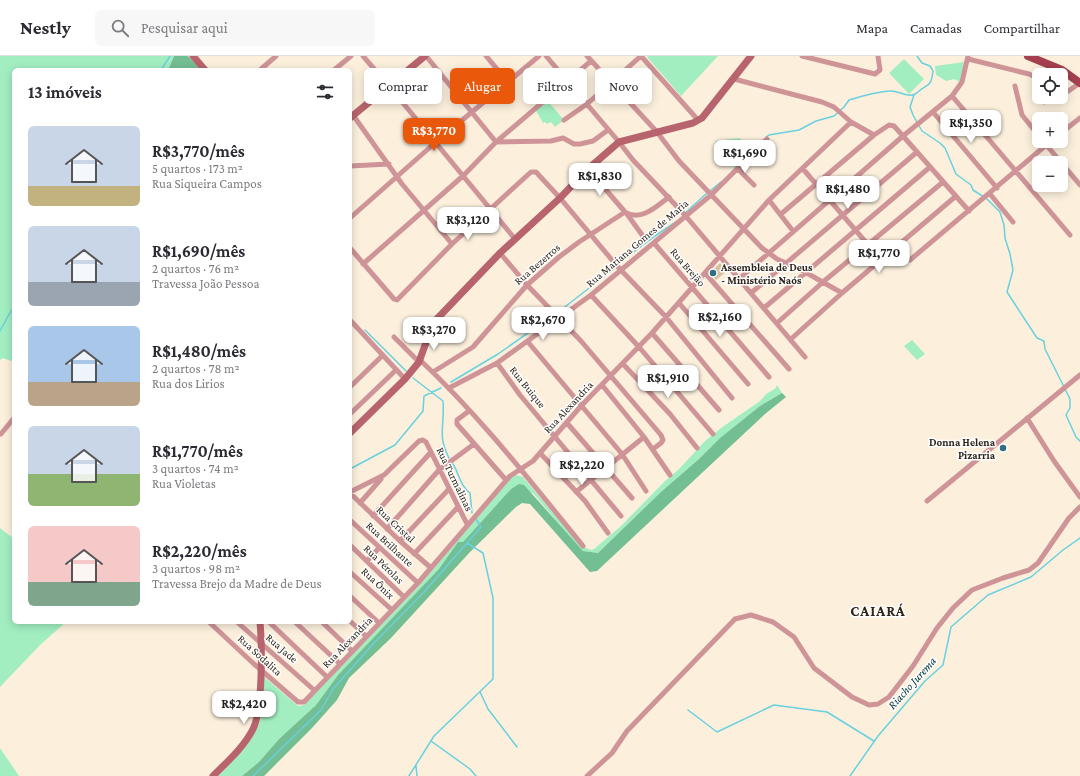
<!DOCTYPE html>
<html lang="pt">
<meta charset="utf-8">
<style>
body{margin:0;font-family:"Crimson Pro",serif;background:#f7f7f7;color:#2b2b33;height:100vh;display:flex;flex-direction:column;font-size:15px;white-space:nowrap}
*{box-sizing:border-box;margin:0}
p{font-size:13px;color:#7c7c81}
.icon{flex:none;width:22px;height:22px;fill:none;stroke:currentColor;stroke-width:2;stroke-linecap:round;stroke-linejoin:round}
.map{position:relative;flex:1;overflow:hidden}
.details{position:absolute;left:12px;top:12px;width:340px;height:556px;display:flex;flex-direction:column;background:#fff;border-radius:6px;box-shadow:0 2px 10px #0003}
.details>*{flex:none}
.hud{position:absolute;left:364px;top:12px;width:380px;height:36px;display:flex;gap:8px}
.controls{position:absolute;left:1032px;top:12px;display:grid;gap:8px}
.controls a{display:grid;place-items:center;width:36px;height:36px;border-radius:6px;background:#fff;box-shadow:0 2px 10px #0003;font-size:20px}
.price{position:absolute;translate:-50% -34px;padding:0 9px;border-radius:8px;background:#fff;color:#222;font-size:13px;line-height:26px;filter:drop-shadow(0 1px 2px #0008)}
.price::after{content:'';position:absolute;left:50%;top:24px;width:12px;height:9px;margin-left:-6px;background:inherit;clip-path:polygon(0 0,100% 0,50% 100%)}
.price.on{background:#ea580c;color:#fff}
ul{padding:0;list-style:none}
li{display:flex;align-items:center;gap:12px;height:100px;padding:0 16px}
li span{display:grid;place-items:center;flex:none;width:112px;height:80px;border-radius:6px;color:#555}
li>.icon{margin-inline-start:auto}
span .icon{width:48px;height:48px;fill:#fffc;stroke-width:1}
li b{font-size:17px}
h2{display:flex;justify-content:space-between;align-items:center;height:48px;padding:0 16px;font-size:17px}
.tag{padding:0 14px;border-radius:6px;background:#fff;box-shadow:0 2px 10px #0003;font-size:14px;line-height:36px}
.tag.on{background:#ea580c;color:#fff}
header{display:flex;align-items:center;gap:24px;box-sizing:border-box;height:56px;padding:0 20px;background:#fff;border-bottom:1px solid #e1e1e2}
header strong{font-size:19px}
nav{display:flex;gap:22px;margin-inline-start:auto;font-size:14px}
.search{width:280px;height:36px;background:#f7f7f7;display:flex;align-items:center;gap:10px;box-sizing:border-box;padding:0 14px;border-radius:6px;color:#7c7c81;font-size:15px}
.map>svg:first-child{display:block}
</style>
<header>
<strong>Nestly</strong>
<div class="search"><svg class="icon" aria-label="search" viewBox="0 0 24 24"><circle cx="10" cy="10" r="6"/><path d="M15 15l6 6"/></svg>Pesquisar aqui</div>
<nav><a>Mapa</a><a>Camadas</a><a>Compartilhar</a></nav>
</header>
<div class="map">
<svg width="1080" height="720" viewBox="0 0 1080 720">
<rect width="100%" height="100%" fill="#fcf0dd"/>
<!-- green -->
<path fill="#a2eec1" d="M 0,0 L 174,0 L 168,14 L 14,14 L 14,304 L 11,305 L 3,302 L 0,304 Z
M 648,0 L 718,0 L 681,40 L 647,1 Z
M 904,3 L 924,23 L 909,38 L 889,17 Z
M 964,6 L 960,26 L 954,23 L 946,25 L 936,19 L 935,10 Z
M 547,44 L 564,64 L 555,71 L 551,66 L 547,68 L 545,66 L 543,67 L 535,53 Z
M 740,82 L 744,94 L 751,97 L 736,113 L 715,89 L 715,85 Z
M 912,284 L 925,298 L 917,304 L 904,290 Z
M 777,329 L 782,337 L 760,350 L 720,382 L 699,403 L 662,435 L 598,497 L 583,495 L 575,487 L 533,437 L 511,433 L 463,486 L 458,486 L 440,513 L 338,619 L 316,649 L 279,683 L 259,706 L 242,720 L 218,720 C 233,706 251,687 259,668 C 265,653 264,636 264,621 L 298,650 L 304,649 L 418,531 L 510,423 L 516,419 L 523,421 L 581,490 L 591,494 L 594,493 L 621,470 L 664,426 L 679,413 L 705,385 L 721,372 L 760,345 L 766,338 L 775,333 Z
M 0,472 L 14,483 L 14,566 L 66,566 L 40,589 L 0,631 Z
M 0,692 L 19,720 L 0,720 Z"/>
<!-- forest -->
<path fill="#74be94" d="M 174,0 L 188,0 L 201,14 L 168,14 Z
M 782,337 L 786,341 L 765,358 L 597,515 L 590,516 L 530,448 L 522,447 L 516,451 L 470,496 L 391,582 L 349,622 L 337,644 L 312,672 L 264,720 L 242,720 L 259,706 L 279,683 L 316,649 L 338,619 L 439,513 L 458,486 L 463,486 L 511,433 L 519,428 L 524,429 L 583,495 L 598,497 L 662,435 L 699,403 L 720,382 L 760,350 Z"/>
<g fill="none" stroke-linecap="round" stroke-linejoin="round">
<!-- stream -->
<path stroke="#69d0de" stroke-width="1.5" d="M 161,14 L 170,0
M 914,39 L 910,51 L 913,59 L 922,75 L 940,87 L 945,92 L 956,118 L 971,129 L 973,134 L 987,143 L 1000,156 L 1004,169 L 1005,182 L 1010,198 L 1013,214 L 1007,236 L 1037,282 L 1044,285 L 1045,293 L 1070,343 L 1070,352 L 1066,359 L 1076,381 L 1080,385
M 766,81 L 769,79 L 799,74 L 816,65 L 834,60 L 844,51 L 849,44 C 862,40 875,36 889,35 C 897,34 902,39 909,39 C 913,40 915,38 918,36 C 928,27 931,32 933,15 L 930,10 L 922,7 L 917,0
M 710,135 L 721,126
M 684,158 L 707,137
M 618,209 C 635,194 657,178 676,166
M 557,257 L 615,212
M 365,274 L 406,315
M 0,275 L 11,255 L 14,252
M 413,322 L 443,345 C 445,369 437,379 449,402
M 451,326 L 498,298 L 552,260
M 453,408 C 460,419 459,428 470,437 L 472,457
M 350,413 L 395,389 L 423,355 L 424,340 L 441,332
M 480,636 L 488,653 L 517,691
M 688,654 L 717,676 L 774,649 L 827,656 L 874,685
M 431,685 L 470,713 L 476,720
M 416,710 L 417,720
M 253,720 L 321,654 L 333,633 L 373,588 L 424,536 L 481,471 L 476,463
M 409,720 L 434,680 L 493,623 L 493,542 L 483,497 L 467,487
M 850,720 L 878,680 L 925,625 L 943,609 L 951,571 L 988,539 L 1031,521 L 1063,494 L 1080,482"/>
</g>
<!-- building -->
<path fill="#d4c1a3" d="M 720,207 L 727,215 L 716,224 L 710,217 Z"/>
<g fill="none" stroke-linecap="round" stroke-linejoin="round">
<!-- street -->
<path stroke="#ce9498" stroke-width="5" d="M 363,0 L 389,30 L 515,183
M 426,0 L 496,86 L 551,85 L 563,82 L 574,88 L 580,88 L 593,85 L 608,74
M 486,0 L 508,26
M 546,0 L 619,86 L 633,104 L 684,158 L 805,301
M 587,0 L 657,76 L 679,105 L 762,192 L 777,203 L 805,216 L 842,237
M 641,0 L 698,64
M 802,0 L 875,18 L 880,14 L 878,0
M 968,3 L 1029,18 L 1039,23
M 260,14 L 276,0
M 334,14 L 351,0
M 734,23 L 822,46 L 834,51 L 851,66 L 874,79
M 1015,30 L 1022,59 L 1039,80
M 952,40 L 1070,179
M 1061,40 L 1080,27
M 1044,46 L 1059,41
M 933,56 L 997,132
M 353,59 L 402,128 L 452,188
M 564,64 L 587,48 L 641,0
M 1061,77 L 1080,62
M 1043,85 L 1080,129
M 350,110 L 389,108
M 588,113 L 625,156
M 738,113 L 754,129
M 803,113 L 882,205
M 990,138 L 1013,166
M 769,144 L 793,175
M 627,158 L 645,183
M 781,158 L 874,79 L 889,69 L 894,70 L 903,80 L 969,155
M 350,162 L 436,86 L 539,0
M 654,187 L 769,321
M 350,192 L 394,243 L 397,244 L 452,188 L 531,116 L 536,116 L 560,142 L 617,210 L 666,261 L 732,342
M 500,197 L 527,229 L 581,285 L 661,379 L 663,384 L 661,387 L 653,393
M 910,204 L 1051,85
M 363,208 L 464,119 L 496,86 L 591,5
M 705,217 L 789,313
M 739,223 L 903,80 L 952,40 L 962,26 L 968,0
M 751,237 L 917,96
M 591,239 L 639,291 L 713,378
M 679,247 L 748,328
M 764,252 L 930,111
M 350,264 L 405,323
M 777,267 L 823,226 L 943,126
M 652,277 L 719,354
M 394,281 L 419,306
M 791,283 L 842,237 L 956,140
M 528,286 L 622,398 L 646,435
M 420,304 C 480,360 531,426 583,490
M 497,307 L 520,339 L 621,460
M 623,308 L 670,358 L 697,392
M 433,316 L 473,291 L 527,229 L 559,201 L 579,186 L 625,156 C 641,166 657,150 669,141
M 602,329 L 644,381 L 670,419
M 350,331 L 382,300
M 449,332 L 497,307 L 591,239 L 711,139 L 767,83
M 469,355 L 457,364 L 457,368 L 506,424
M 350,358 L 396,314
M 1027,362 L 1054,405 L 1080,441
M 567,367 L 632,442
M 1,378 L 14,362
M 540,397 L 585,445 L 608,477
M 350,436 L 384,419 L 419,385 L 423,384 L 426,386 L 467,468
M 576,436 L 644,381
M 350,437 L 400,485 L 430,511
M 927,445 L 1080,319
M 360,447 L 381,423
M 373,460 L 431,396
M 350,464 L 418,527
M 387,473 L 439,414 L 474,388
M 400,485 L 449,433
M 350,489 L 404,541
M 414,498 L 458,451
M 367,505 L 379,492
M 350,516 L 392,554
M 350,540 L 379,567
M 350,565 L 366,580
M 209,566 L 254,608 L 298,646 L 304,646 L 418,527 L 510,420 L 533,405 L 581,350 L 652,277 L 769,144 L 851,66
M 237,566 L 314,634
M 269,566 L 327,621
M 295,566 L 339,607
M 322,566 L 352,595
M 587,720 L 612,697 L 627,675 L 735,563 L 751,559 L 773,566 L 794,581 L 814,612 L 852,641 L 869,649 L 878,648 L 889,641 L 913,610 L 937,572 L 953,552 L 972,534 L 1003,522 L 1029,514 L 1038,507 L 1069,462 L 1080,451"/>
<!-- secondary -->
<path stroke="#b8646e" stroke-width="7" d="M 193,0 L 205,14
M 350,62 L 425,0
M 350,377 L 405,323 L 419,306 L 433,267 L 500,197 L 560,142 L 588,113 L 619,86 L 693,67 L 702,62 L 751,0
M 213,720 C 227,706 244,691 253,673 C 263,654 262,589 260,566"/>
<!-- primary -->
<path stroke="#a54050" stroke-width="8" d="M 1028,0 L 1062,14 L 1080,27"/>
</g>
<!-- markers -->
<g fill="#2e6f82" stroke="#fff" stroke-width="1.5">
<circle cx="713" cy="217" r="4"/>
<circle cx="1003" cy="392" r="4"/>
</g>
<g text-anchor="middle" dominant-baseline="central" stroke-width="3" stroke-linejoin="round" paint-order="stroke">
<!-- street labels -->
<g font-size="11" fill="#2d2519" stroke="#fff">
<text transform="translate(637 187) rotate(-40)">Rua Mariana Gomes de Maria</text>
<text transform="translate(537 208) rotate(-41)">Rua Bezerros</text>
<text transform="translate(688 211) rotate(49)">Rua Brejão</text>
<text transform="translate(528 331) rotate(51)">Rua Buique</text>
<text transform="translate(568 351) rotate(-47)">Rua Alexandria</text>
<text transform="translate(455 423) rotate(64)">Rua Turmalinas</text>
<text transform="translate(396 468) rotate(43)">Rua Cristal</text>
<text transform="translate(390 488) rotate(43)">Rua Brilhante</text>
<text transform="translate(384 508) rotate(44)">Rua Pérolas</text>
<text transform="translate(378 527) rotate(43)">Rua Ônix</text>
<text transform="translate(347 586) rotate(-46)">Rua Alexandria</text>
<text transform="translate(282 592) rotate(41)">Rua Jade</text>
<text transform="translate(260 599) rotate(42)">Rua Sodalita</text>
</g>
<!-- poi labels -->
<g font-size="11" font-weight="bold" fill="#2d2519" stroke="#fff" text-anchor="start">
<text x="721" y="211">Assembleia de Deus<tspan x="721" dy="13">- Ministério Naós</tspan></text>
<text x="995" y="386" text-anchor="end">Donna Helena<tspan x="995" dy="13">Pizarria</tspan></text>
</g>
<!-- water labels -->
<g font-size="12" font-style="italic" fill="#04383e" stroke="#fff">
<text transform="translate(912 627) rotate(-48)">Riacho Jurema</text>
</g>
<!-- district labels -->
<g font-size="15" font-weight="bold" letter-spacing="1" fill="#2d2519" stroke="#fff">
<text x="878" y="555">CAIARÁ</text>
</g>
</g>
</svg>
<div class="controls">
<a><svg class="icon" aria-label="locate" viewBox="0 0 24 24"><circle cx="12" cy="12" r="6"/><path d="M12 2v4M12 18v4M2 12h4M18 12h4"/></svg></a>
<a>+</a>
<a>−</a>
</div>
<b class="price" style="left:971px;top:88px">R$1,350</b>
<b class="price on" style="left:434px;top:96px">R$3,770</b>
<b class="price" style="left:745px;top:118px">R$1,690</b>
<b class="price" style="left:600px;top:141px">R$1,830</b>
<b class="price" style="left:848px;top:154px">R$1,480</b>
<b class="price" style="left:468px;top:185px">R$3,120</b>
<b class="price" style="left:879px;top:218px">R$1,770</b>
<b class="price" style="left:720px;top:282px">R$2,160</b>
<b class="price" style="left:543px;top:285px">R$2,670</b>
<b class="price" style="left:434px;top:295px">R$3,270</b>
<b class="price" style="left:668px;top:343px">R$1,910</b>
<b class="price" style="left:582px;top:430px">R$2,220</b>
<b class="price" style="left:244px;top:669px">R$2,420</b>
<div class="hud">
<a class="tag">Comprar</a>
<a class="tag on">Alugar</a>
<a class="tag">Filtros</a>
<a class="tag">Novo</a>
</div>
<section class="details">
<h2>13 imóveis<svg class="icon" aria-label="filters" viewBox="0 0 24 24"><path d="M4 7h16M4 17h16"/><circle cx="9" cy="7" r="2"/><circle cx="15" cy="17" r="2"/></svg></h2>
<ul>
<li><span style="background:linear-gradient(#c9d6e8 75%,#c2b280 0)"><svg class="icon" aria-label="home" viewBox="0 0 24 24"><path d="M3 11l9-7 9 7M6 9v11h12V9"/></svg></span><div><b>R$3,770/mês</b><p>5 quartos · 173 m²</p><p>Rua Siqueira Campos</p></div></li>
<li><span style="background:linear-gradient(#c9d6e8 70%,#9aa5b1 0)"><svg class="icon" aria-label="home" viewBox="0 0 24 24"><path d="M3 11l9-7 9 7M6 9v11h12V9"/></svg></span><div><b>R$1,690/mês</b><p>2 quartos · 76 m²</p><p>Travessa João Pessoa</p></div></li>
<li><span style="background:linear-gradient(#a9c7e8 70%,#b9a48a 0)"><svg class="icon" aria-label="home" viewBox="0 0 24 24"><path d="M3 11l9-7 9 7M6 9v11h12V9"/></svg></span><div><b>R$1,480/mês</b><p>2 quartos · 78 m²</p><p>Rua dos Lirios</p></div></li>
<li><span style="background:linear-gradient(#c9d6e8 60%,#8fb573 0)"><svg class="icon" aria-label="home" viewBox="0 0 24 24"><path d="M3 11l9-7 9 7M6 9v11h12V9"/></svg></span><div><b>R$1,770/mês</b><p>3 quartos · 74 m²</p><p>Rua Violetas</p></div></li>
<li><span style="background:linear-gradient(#f6c9c9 70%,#7fa58c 0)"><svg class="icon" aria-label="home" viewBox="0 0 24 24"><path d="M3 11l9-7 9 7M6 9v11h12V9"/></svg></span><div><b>R$2,220/mês</b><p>3 quartos · 98 m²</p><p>Travessa Brejo da Madre de Deus</p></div></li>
</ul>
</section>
</div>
